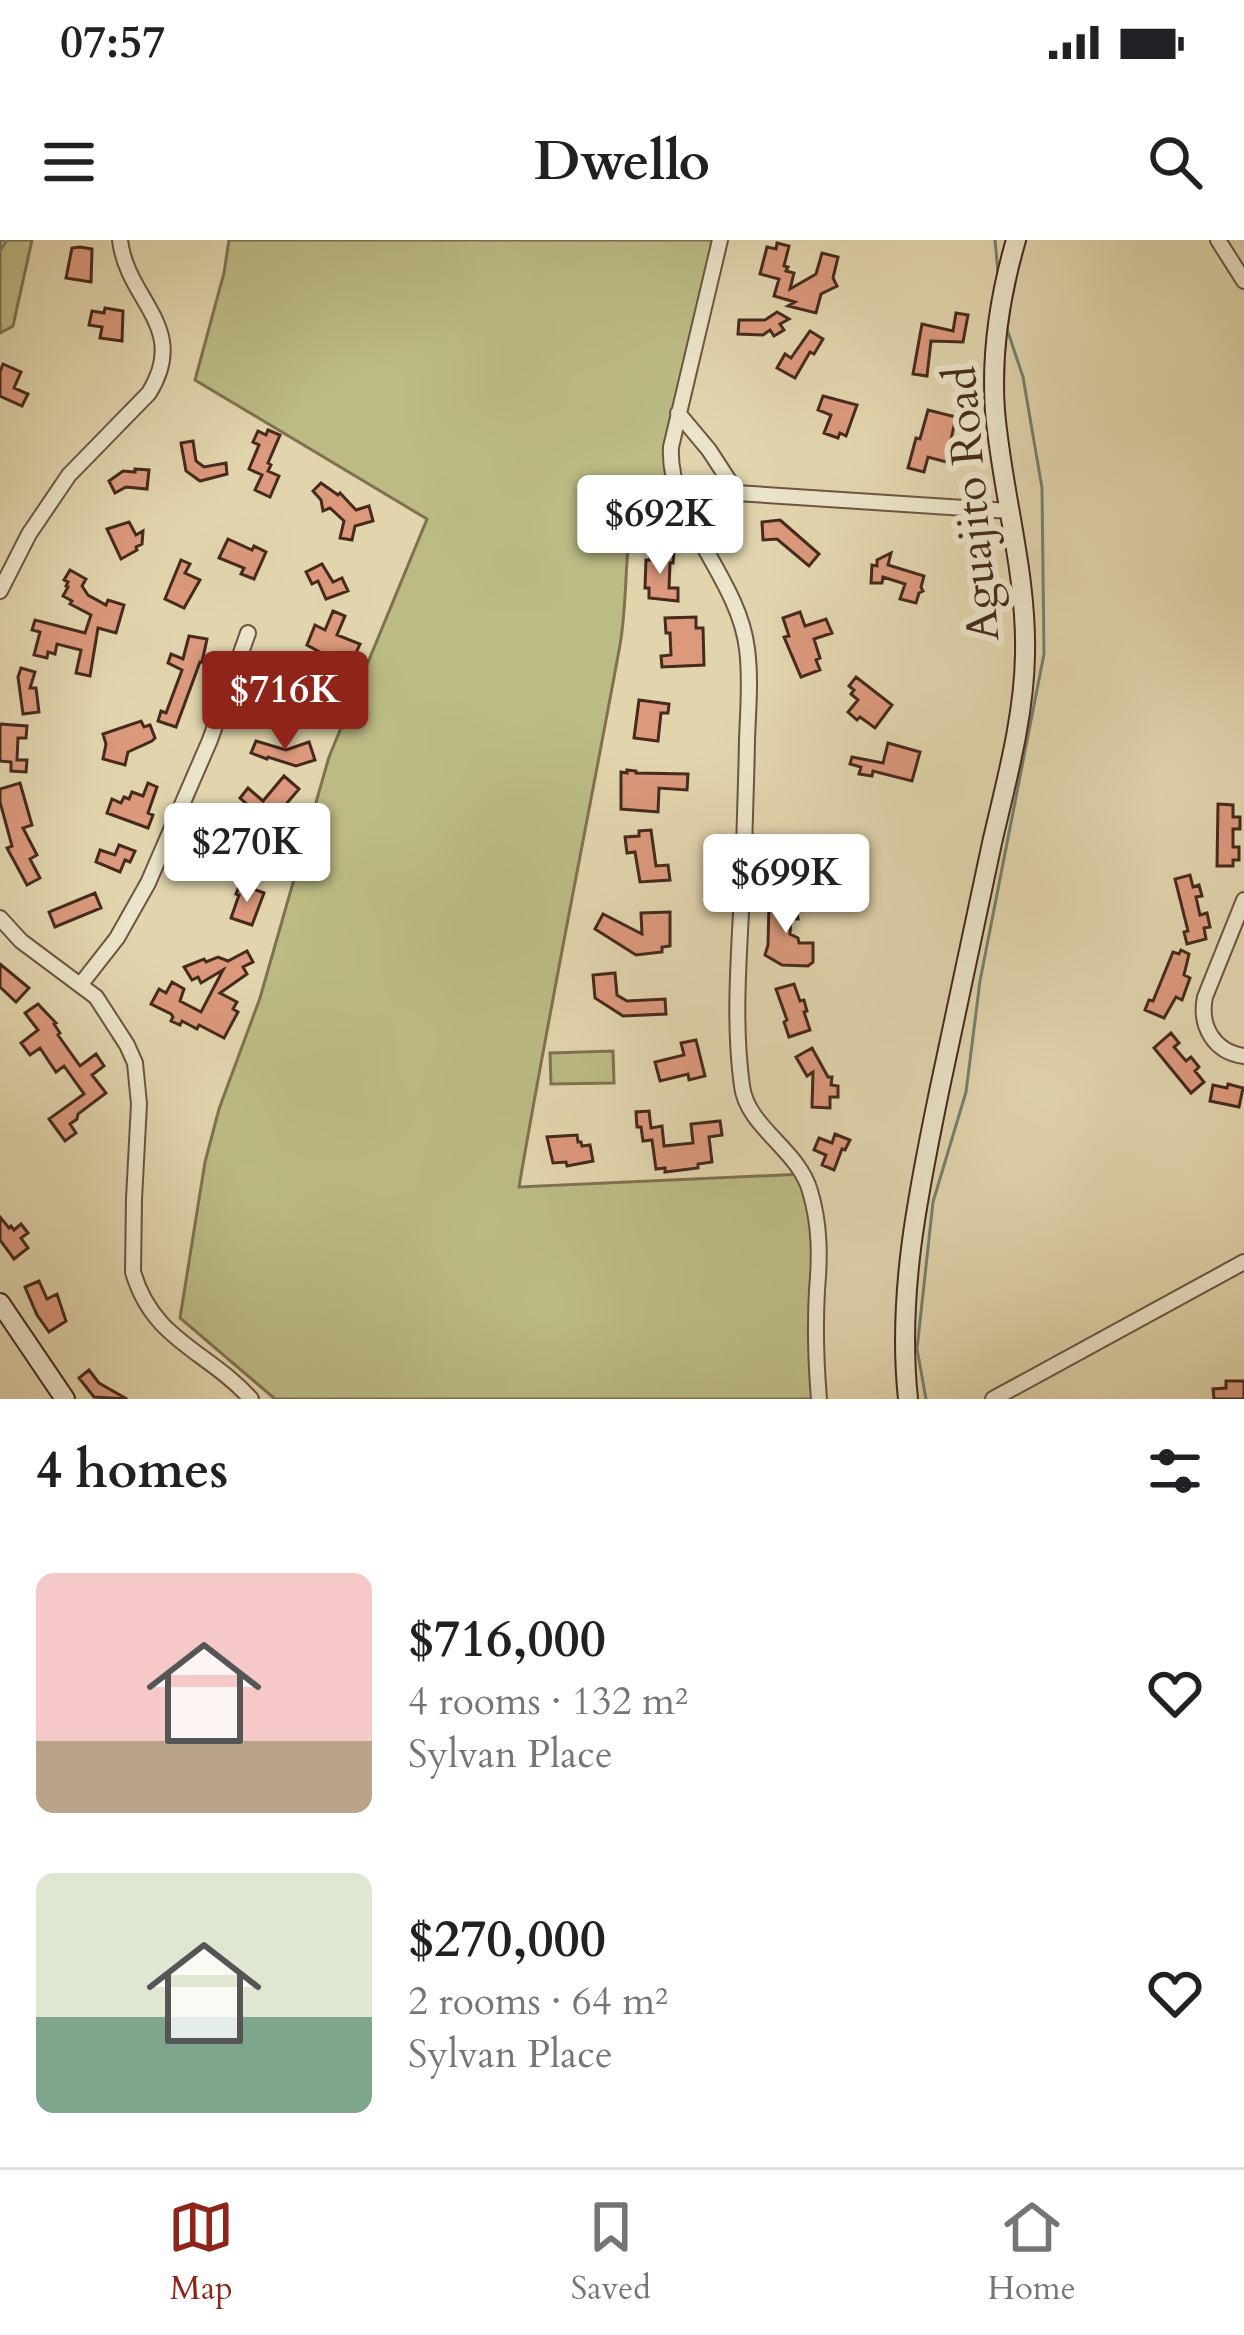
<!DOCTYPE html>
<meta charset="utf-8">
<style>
body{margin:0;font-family:Cardo,serif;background:#f2f2f2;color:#202124;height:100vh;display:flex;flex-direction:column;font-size:45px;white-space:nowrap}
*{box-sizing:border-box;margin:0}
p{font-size:39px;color:#757577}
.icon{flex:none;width:66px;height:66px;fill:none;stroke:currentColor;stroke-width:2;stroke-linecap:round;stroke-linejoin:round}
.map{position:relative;height:1159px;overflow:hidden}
.panel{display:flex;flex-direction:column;background:#fff;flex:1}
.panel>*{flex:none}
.price{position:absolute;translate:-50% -102px;padding:0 27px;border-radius:12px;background:#fff;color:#222;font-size:39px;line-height:78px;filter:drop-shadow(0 3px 6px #0008)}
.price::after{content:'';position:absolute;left:50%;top:72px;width:36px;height:27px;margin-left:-18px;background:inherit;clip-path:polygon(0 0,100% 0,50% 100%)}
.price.selected{background:#8f2418;color:#fff}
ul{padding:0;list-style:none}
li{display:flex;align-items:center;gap:36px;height:300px;padding:0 36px}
li span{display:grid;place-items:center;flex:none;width:336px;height:240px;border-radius:18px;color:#555}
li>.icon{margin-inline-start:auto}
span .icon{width:144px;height:144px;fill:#fffc;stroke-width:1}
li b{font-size:51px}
h2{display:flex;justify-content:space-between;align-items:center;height:144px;padding:0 36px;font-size:51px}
.status{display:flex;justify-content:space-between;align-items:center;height:84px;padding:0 60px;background:#fff;direction:ltr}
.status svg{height:33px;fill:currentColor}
header{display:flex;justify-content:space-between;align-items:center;height:156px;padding:0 36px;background:#fff;font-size:54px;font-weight:700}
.dock{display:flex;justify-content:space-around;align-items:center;height:168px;border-top:3px solid #e0e0e0;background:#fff;font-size:33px;color:#757577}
.dock a{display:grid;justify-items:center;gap:6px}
.dock .selected{color:#8f2418}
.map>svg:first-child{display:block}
</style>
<div class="status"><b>07:57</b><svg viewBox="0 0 49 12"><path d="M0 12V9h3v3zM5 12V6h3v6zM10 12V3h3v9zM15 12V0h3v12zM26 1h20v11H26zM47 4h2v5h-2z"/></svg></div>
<header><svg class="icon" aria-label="menu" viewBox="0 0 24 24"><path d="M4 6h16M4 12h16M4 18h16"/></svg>Dwello<svg class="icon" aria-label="search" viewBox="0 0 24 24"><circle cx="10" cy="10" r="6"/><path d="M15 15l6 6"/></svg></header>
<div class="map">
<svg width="1244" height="1159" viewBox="0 0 1244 1159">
<rect width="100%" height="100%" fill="#e2d5ad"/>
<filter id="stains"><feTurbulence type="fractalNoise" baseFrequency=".00167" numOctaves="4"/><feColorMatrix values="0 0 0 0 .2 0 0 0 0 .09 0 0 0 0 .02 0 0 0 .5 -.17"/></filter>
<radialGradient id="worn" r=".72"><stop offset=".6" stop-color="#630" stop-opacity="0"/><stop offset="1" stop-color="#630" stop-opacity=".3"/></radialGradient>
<!-- green -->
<path fill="#bcbb84" stroke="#807250" stroke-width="3" d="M 0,0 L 32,0 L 13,86 L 0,93 Z
M 229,0 L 720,0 L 660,258 L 633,268 C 624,313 628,359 620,405 C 587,585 550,765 519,947 L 803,934 L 816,972 L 819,1159 L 275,1159 L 180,1078 L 205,922 L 219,869 L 260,758 L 329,517 L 427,279 L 195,140 L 224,33 Z
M 613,811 L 614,843 L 551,844 L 550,813 Z"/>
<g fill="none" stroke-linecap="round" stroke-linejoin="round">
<!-- stream -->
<path stroke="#75806f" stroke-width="3" d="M 995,0 L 998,32
M 0,11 L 7,0
M 926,1159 L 917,1109 L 933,962 L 966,852 L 980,741 L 1044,414 L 1042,248 L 1023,137 L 1006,86"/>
</g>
<!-- building -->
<path fill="#dc997c" stroke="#452a1d" stroke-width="3" d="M 777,3 L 789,6 L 784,26 L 788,27 L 786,31 L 794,33 L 790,49 L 816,34 L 822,13 L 838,17 L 833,38 L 837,46 L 821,54 L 816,73 L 788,66 L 795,62 L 774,56 L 779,39 L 760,34 L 767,7 L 776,9 Z
M 80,7 L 92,9 L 91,42 L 66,38 L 72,8 Z
M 105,68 L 123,71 L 122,101 L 100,98 L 102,87 L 89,85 L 92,71 L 104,73 Z
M 777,72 L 789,79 L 780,84 L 784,90 L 774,96 L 770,90 L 763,95 L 738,94 L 739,80 L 765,80 Z
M 956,73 L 968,75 L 963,102 L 931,101 L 927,136 L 913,134 L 922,84 L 953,91 Z
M 810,91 L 823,99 L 814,114 L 810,112 L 795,138 L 777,128 L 785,114 L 791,118 Z
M 3,124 L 21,132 L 14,148 L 28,154 L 22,166 L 0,156 L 0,132 Z
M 823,156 L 857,165 L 846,196 L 840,193 L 838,198 L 824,193 L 831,175 L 818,170 Z
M 928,170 L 956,177 L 946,222 L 928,217 L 924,232 L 908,228 L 916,198 L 920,199 Z
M 268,190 L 280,195 L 268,223 L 271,225 L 268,231 L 279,236 L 270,257 L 255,250 L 262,235 L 249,229 L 259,205 L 253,202 L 258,191 L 266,195 Z
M 193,201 L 196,221 L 204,227 L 226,223 L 227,234 L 200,241 L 186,231 L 181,203 Z
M 135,229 L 149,230 L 147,249 L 126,247 L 115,253 L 109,241 L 123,231 L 135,232 Z
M 321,243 L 338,255 L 340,253 L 356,270 L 369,266 L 373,281 L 355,286 L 352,300 L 340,298 L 344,281 L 330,268 L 323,271 L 321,260 L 313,251 Z
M 780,280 L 819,314 L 809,326 L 777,299 L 763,300 L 762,282 Z
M 129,282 L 136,295 L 143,291 L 142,304 L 136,307 L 137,310 L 121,319 L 107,289 Z
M 228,299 L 252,310 L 254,306 L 266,312 L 254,339 L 241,334 L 244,328 L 219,318 Z
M 650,312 L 674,312 L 673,323 L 670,323 L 669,348 L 678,348 L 678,361 L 649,358 L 649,348 L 645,348 L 646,320 L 650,320 Z
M 891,313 L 888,325 L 924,336 L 921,347 L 923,351 L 919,353 L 916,363 L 900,359 L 905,344 L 883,337 L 882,343 L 871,343 L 872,325 L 877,326 L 877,320 Z
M 181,320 L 190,324 L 185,333 L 200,340 L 184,368 L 165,359 Z
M 322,324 L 333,342 L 342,338 L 348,351 L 326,359 L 318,341 L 312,344 L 306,332 Z
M 70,330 L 86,339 L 82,346 L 88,355 L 106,365 L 108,360 L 124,365 L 116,393 L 98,388 L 90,436 L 76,433 L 81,410 L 57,404 L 55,414 L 48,412 L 47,418 L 34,415 L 40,392 L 32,390 L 35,380 L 85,393 L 91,375 L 70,364 L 72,361 L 63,356 L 68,347 L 66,346 L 68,342 L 64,340 Z
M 333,371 L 345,376 L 337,395 L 360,404 L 349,428 L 307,405 L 315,385 L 325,390 Z
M 800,372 L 805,386 L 826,379 L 832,393 L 814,399 L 820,418 L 816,420 L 820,430 L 801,437 L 784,397 L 789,396 L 783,378 Z
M 696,377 L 696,388 L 703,388 L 704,425 L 662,427 L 661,416 L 671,415 L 670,393 L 666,393 L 665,378 Z
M 189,396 L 207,399 L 202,422 L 200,422 L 176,487 L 158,481 L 161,471 L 166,473 L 182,430 L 168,423 L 171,414 L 183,419 Z
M 21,428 L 35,432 L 30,448 L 36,448 L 39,472 L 23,474 L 18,437 Z
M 856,437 L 892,465 L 875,488 L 860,477 L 857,480 L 848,472 L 858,460 L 851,454 L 854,450 L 849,446 Z
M 316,439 L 343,449 L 330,483 L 298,471 L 302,459 L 307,461 Z
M 639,460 L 669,464 L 668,473 L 661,473 L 658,501 L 634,498 Z
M 141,481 L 144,487 L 150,485 L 155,498 L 152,501 L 128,512 L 125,525 L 103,519 L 106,504 L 103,494 Z
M 0,484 L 27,486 L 26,498 L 18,498 L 17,520 L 27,520 L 26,532 L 11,531 L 11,522 L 0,521 Z
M 256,501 L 286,510 L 309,502 L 315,520 L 296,526 L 268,517 L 267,519 L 251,513 Z
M 888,503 L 920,512 L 912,541 L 873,531 L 872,536 L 859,534 L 861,527 L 850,524 L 852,517 L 883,523 Z
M 627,530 L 636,531 L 636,533 L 688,534 L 687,550 L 659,548 L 658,572 L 621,569 L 621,532 L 627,533 Z
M 284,536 L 299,549 L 270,583 L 278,600 L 275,602 L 264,634 L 248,629 L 257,599 L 244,605 L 238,593 L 266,581 L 240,558 L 248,548 L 263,561 Z
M 20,543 L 32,585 L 23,588 L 37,615 L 30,619 L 40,638 L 27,645 L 7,608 L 12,606 L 0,562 L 0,549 Z
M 148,543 L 157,547 L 148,573 L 153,575 L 148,588 L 107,573 L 112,559 L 121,563 L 124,557 L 129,559 L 132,552 L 143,556 Z
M 1218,564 L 1233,565 L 1233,577 L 1240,577 L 1240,589 L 1233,589 L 1233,607 L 1239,607 L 1239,620 L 1233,620 L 1233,626 L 1217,626 Z
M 651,590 L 656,626 L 668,625 L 670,640 L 640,642 L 635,612 L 627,613 L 625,597 L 639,596 L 639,591 Z
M 119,605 L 135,611 L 130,622 L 125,620 L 120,632 L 96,622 L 100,610 L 115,615 Z
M 1190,635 L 1193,647 L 1199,645 L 1202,656 L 1196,657 L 1200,675 L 1207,673 L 1210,687 L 1204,688 L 1206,699 L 1187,704 L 1184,692 L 1188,691 L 1175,639 Z
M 240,644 L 264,653 L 252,685 L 231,678 L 239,655 L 236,654 Z
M 95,653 L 101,668 L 55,687 L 49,672 Z
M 775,658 L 795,661 L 798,679 L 791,679 L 790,694 L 798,698 L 799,703 L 813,703 L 813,722 L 808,726 L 782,725 L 765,715 L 768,705 L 769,665 L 772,665 Z
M 670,672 L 670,706 L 662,707 L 662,712 L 636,715 L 595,689 L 603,674 L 642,694 L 641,673 Z
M 1181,710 L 1189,714 L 1184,735 L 1190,738 L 1182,760 L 1176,757 L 1164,778 L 1145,770 L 1149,760 L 1153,761 L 1173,712 L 1179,714 Z
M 247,711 L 253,722 L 243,727 L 247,734 L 220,753 L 237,762 L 233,769 L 238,772 L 224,798 L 199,785 L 197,789 L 182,781 L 180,785 L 171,781 L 173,777 L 171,774 L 151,764 L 159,749 L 166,753 L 172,742 L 184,749 L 180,761 L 201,772 L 223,730 L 201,743 L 198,737 L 192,740 L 184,727 L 204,719 L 206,722 L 218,717 L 228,721 Z
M 0,724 L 29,748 L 16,762 L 0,747 Z
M 615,733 L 617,755 L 627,761 L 665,759 L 666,774 L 623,776 L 595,758 L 593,735 Z
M 794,744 L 800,761 L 804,760 L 807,771 L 804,772 L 810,790 L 789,797 L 784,782 L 787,780 L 776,749 Z
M 38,764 L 56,783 L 54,784 L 60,793 L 58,795 L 80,826 L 96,814 L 104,826 L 92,835 L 106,853 L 78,874 L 77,879 L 70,884 L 76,893 L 65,901 L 49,879 L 84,854 L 64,826 L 56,832 L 40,808 L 30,815 L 21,803 L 38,790 L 25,773 Z
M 1171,793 L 1179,803 L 1174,807 L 1186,821 L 1191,817 L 1199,827 L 1195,831 L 1204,842 L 1191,853 L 1154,808 Z
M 696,800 L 705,836 L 689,840 L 688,834 L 660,841 L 655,822 L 684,815 L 681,803 Z
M 812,808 L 828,837 L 832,837 L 831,845 L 838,846 L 838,857 L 830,857 L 830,868 L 812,867 L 813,832 L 807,836 L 796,817 Z
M 1228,844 L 1243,848 L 1239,867 L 1210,861 L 1213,845 L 1227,848 Z
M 649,871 L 651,888 L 662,886 L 664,906 L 693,903 L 691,884 L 720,881 L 722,895 L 709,897 L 712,922 L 698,924 L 698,928 L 665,932 L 665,928 L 656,929 L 652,900 L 643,901 L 641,887 L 637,887 L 636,872 Z
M 835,894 L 850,900 L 845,910 L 842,909 L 834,930 L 822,925 L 826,915 L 814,910 L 819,898 L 832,903 Z
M 577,895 L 578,902 L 581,902 L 582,906 L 590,905 L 593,921 L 567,926 L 566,922 L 553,923 L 547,897 Z
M 0,977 L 9,988 L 11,986 L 14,990 L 21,984 L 28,993 L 21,998 L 28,1008 L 14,1019 L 0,1000 Z
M 39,1041 L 47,1059 L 57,1054 L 66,1081 L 49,1092 L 37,1075 L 25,1047 Z
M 89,1130 L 99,1143 L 127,1159 L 94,1157 L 79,1138 Z
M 1226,1141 L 1244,1141 L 1244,1159 L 1214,1159 L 1213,1149 L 1226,1148 Z"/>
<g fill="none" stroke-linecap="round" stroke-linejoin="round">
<!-- street casing -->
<g stroke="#6c5541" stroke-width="18">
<path id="street" d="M 720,0 L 671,207 C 667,277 739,338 747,409 C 751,439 748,470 747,500 C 746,558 744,615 741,673 C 738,730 734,789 742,846 C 747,887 798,909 810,951 C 820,984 820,1016 817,1050 C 815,1086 816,1123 819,1159
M 1218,0 L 1244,41
M 678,173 L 709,210 L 737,253
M 687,272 L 737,253 L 1010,271
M 0,351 L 29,294 L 69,235 L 149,153 C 190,87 127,61 120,0
M 1244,660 L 1205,757 C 1199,786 1214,812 1244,816
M 0,678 L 21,701 L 96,757 L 127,805 L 135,823 L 139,864 L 134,959 L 133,1032 C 153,1101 207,1110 251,1159
M 81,744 L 117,698 L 148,643 L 210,500 L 248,393
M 993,1159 L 1244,1022"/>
</g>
<!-- secondary casing -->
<g stroke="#452a1d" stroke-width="22">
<path id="secondary" d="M 0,1063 L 65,1159
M 908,1159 C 897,1055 918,954 939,852 C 956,769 974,686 992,603 C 1006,542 1024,478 1025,415 C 1027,332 1002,253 995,171 C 991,114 1000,55 1016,0"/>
</g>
<!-- street -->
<use href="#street" stroke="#ece4ca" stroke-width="14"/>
<!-- secondary -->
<use href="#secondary" stroke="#ece4ca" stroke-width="18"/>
</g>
<g text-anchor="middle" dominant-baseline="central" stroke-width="12" stroke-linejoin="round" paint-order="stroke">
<!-- street labels -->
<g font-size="45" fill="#452a1d" stroke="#ece4ca">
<text transform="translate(972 264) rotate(-95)">Aguajito Road</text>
</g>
</g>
<rect width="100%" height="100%" filter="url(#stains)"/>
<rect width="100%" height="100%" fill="url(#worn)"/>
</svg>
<b class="price" style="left:660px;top:337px">$692K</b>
<b class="price selected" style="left:285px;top:513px">$716K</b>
<b class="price" style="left:247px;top:665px">$270K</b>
<b class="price" style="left:786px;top:696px">$699K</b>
</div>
<section class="panel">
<h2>4 homes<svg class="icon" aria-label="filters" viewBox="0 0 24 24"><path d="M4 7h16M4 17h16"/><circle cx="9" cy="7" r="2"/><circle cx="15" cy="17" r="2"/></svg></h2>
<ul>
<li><span style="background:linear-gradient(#f6c9c9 70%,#b9a48a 0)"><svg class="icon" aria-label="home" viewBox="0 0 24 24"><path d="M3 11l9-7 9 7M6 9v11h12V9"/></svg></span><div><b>$716,000</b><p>4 rooms · 132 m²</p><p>Sylvan Place</p></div><svg class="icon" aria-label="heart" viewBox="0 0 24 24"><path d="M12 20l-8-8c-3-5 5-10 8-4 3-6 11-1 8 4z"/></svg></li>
<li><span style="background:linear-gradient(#dfe7d0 60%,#7fa58c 0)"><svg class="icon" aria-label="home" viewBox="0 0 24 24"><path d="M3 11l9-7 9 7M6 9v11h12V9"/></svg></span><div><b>$270,000</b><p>2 rooms · 64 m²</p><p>Sylvan Place</p></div><svg class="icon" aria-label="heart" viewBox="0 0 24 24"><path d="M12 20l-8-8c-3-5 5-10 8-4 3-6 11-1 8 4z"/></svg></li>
</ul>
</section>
<nav class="dock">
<a class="selected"><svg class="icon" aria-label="map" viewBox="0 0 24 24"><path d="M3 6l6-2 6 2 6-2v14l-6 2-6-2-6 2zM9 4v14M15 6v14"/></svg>Map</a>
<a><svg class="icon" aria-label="saved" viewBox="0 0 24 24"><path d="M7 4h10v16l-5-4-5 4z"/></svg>Saved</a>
<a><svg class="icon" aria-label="home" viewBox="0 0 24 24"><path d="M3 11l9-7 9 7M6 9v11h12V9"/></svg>Home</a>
</nav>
